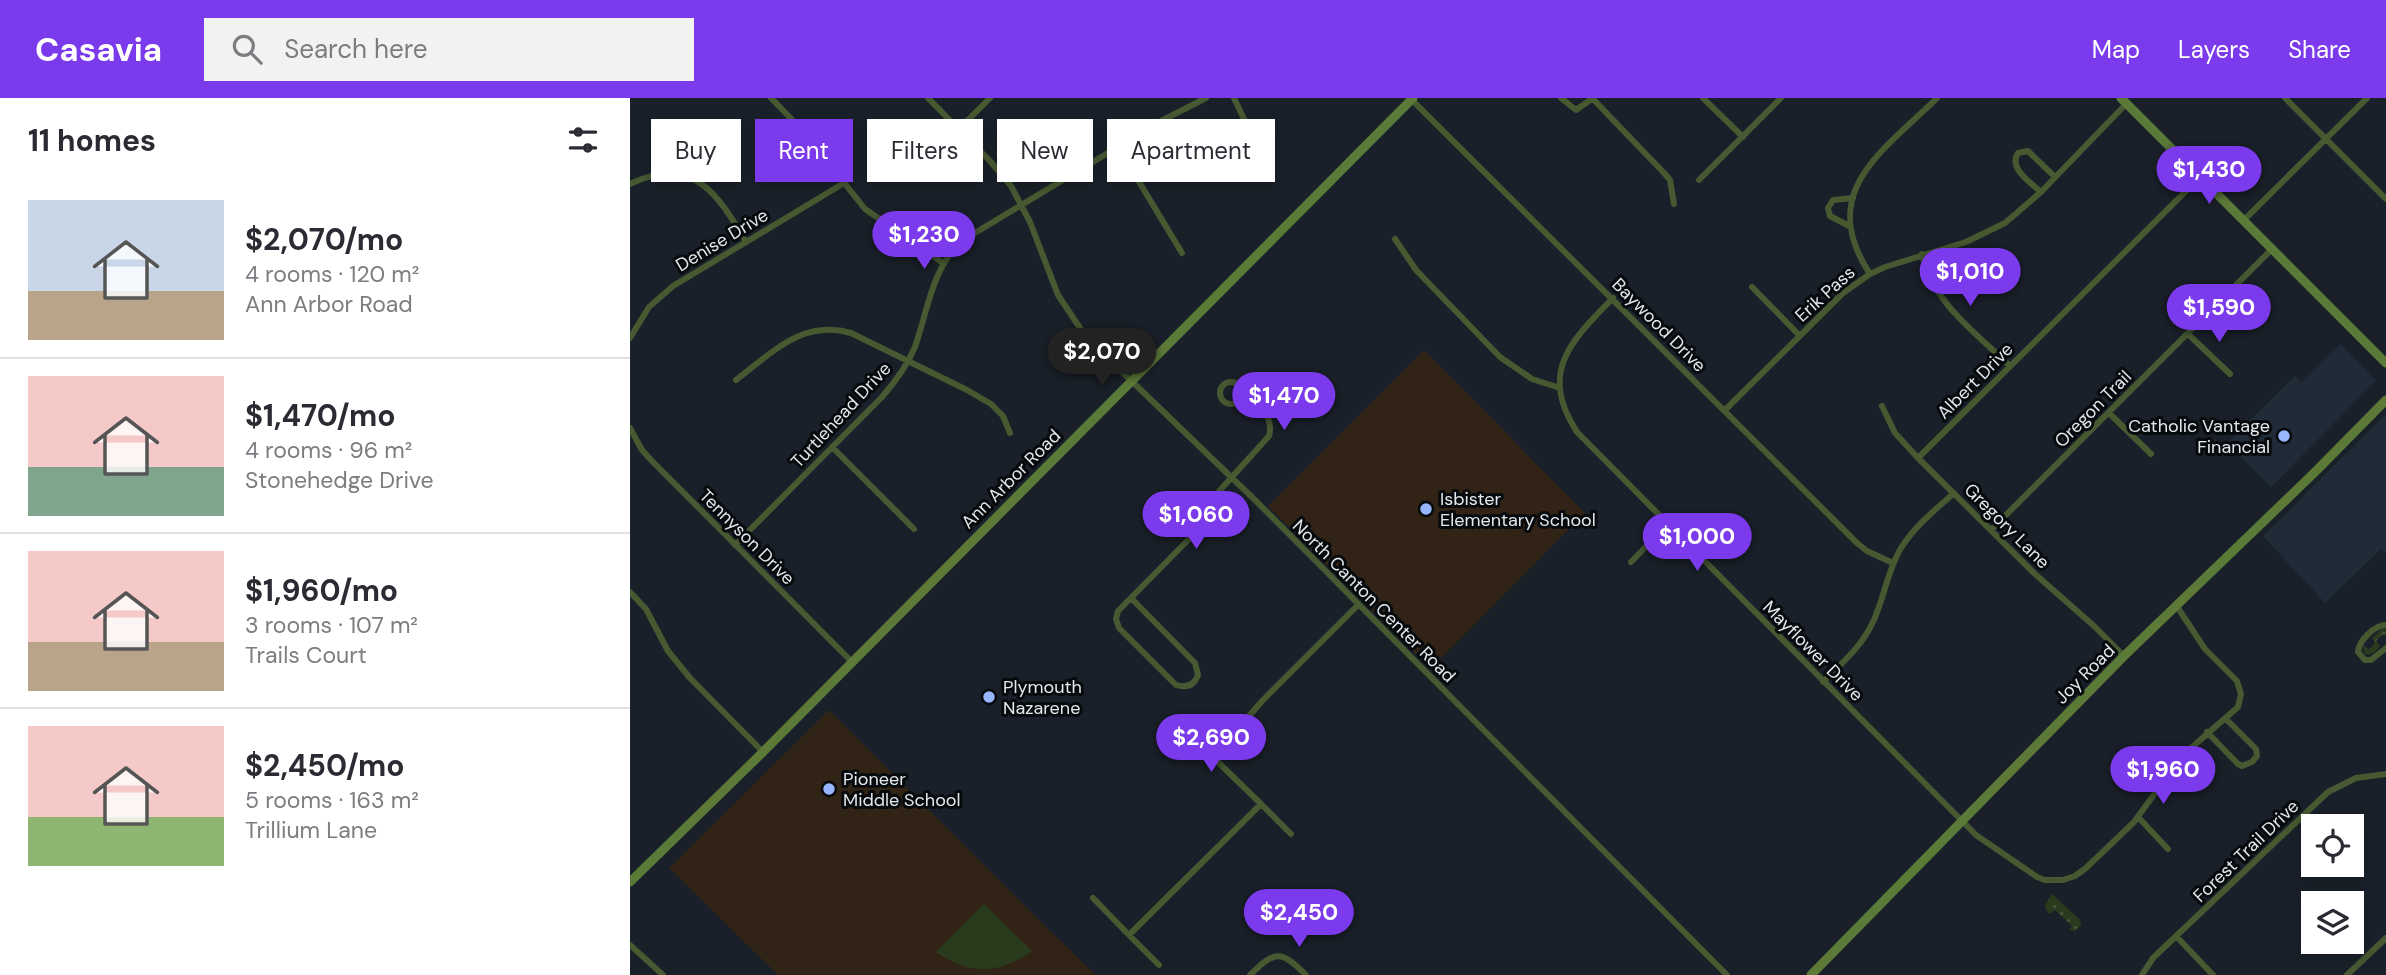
<!DOCTYPE html>
<meta charset="utf-8">
<style>
body{margin:0;font-family:"DM Sans",sans-serif;background:#f2f2f3;color:#2b2b33;height:100vh;display:flex;flex-direction:column;font-size:26px;white-space:nowrap}
*{box-sizing:border-box;margin:0}
p{font-size:23px;color:#7c7c81}
.icon{flex:none;width:38px;height:38px;fill:none;stroke:currentColor;stroke-width:2;stroke-linecap:round;stroke-linejoin:round}
.map{position:relative;flex:1;overflow:hidden}
.sheet{display:flex;flex-direction:column;background:#fff;width:630px}
.sheet>*{flex:none}
.top-card{position:absolute;left:21px;top:21px;width:665px;height:63px;display:flex;gap:14px}
.tools{position:absolute;left:1671px;top:716px;display:grid;gap:14px}
.tools a{display:grid;place-items:center;width:63px;height:63px;border-radius:0px;background:#fff;box-shadow:0 4px 10px #0003;font-size:35px}
.price{position:absolute;translate:-50% -60px;padding:0 16px;border-radius:24px;background:#7c3aed;color:#fff;font-size:23px;line-height:46px;filter:drop-shadow(0 2px 4px #0008)}
.price::after{content:'';position:absolute;left:50%;top:42px;width:21px;height:16px;margin-left:-10px;background:inherit;clip-path:polygon(0 0,100% 0,50% 100%)}
.price.selected{background:#222;color:#fff}
ul{padding:0;list-style:none}
li{display:flex;align-items:center;gap:21px;height:175px;padding:0 28px}
li+li{border-top:2px solid #e1e1e2}
li span{display:grid;place-items:center;flex:none;width:196px;height:140px;border-radius:0px;color:#555}
li>.icon{margin-inline-start:auto}
span .icon{width:84px;height:84px;fill:#fffc;stroke-width:1}
li b{font-size:30px}
h2{display:flex;justify-content:space-between;align-items:center;height:84px;padding:0 28px;font-size:30px}
.chip{padding:0 24px;border-radius:0px;background:#fff;box-shadow:0 4px 10px #0003;font-size:24px;line-height:63px}
.chip.selected{background:#7c3aed;color:#fff}
header{display:flex;align-items:center;gap:42px;box-sizing:border-box;height:98px;padding:0 35px;background:#7c3aed;color:#fff}
header strong{font-size:33px}
nav{display:flex;gap:38px;margin-inline-start:auto;font-size:24px}
.search{width:490px;height:63px;background:#f2f2f3;display:flex;align-items:center;gap:18px;box-sizing:border-box;padding:0 24px;border-radius:0px;color:#7c7c81;font-size:26px}
main{display:flex;flex:1;min-height:0}
.map>svg:first-child{display:block}
</style>
<header>
<strong>Casavia</strong>
<div class="search"><svg class="icon" aria-label="search" viewBox="0 0 24 24"><circle cx="10" cy="10" r="6"/><path d="M15 15l6 6"/></svg>Search here</div>
<nav><a>Map</a><a>Layers</a><a>Share</a></nav>
</header>
<main>
<section class="sheet">
<h2>11 homes<svg class="icon" aria-label="filters" viewBox="0 0 24 24"><path d="M4 7h16M4 17h16"/><circle cx="9" cy="7" r="2"/><circle cx="15" cy="17" r="2"/></svg></h2>
<ul>
<li><span style="background:linear-gradient(#c9d6e8 65%,#b9a48a 0)"><svg class="icon" aria-label="home" viewBox="0 0 24 24"><path d="M3 11l9-7 9 7M6 9v11h12V9"/></svg></span><div><b>$2,070/mo</b><p>4 rooms · 120 m²</p><p>Ann Arbor Road</p></div></li>
<li><span style="background:linear-gradient(#f6c9c9 65%,#7fa58c 0)"><svg class="icon" aria-label="home" viewBox="0 0 24 24"><path d="M3 11l9-7 9 7M6 9v11h12V9"/></svg></span><div><b>$1,470/mo</b><p>4 rooms · 96 m²</p><p>Stonehedge Drive</p></div></li>
<li><span style="background:linear-gradient(#f6c9c9 65%,#b9a48a 0)"><svg class="icon" aria-label="home" viewBox="0 0 24 24"><path d="M3 11l9-7 9 7M6 9v11h12V9"/></svg></span><div><b>$1,960/mo</b><p>3 rooms · 107 m²</p><p>Trails Court</p></div></li>
<li><span style="background:linear-gradient(#f6c9c9 65%,#8fb573 0)"><svg class="icon" aria-label="home" viewBox="0 0 24 24"><path d="M3 11l9-7 9 7M6 9v11h12V9"/></svg></span><div><b>$2,450/mo</b><p>5 rooms · 163 m²</p><p>Trillium Lane</p></div></li>
</ul>
</section>
<div class="map">
<svg width="1756" height="877" viewBox="0 0 1756 877">
<defs>
<pattern id="grass-dots" width="8" height="8" patternUnits="userSpaceOnUse" patternTransform="scale(1.75)"><rect width="8" height="8" fill="#2a3a1d"/><path d="M2 2h.1M6 6h.1" fill="none" stroke="#49563e" stroke-width="1.8" stroke-linecap="round"/></pattern>
</defs>
<rect width="100%" height="100%" fill="#1a2029"/>
<!-- built -->
<path fill="#202b38" d="M 1711,246 L 1746,283 L 1641,389 L 1597,345 L 1665,278 L 1672,285 Z
M 1756,316 L 1756,455 L 1751,451 L 1695,505 L 1633,438 Z"/>
<!-- education -->
<path fill="#312417" d="M 794,252 L 955,415 L 800,571 L 638,408 Z
M 199,612 L 418,831 L 466,877 L 148,877 L 39,770 Z"/>
<!-- grass -->
<path fill="url(#grass-dots)" d="M 1752,531 L 1756,531 L 1756,538 L 1754,536 L 1746,543 L 1750,548 C 1747,553 1741,558 1735,556 L 1733,549 L 1735,548 L 1739,552 L 1745,545 L 1742,540 Z
M 1422,796 L 1450,822 L 1451,827 L 1445,833 L 1439,832 L 1442,828 L 1425,812 L 1420,816 L 1416,812 L 1415,807 Z"/>
<!-- garden -->
<path fill="#2a3a1d" d="M 354,806 L 402,853 C 369,877 339,877 306,854 Z"/>
<g fill="none" stroke-linecap="round" stroke-linejoin="round">
<!-- street -->
<path stroke="#465931" stroke-width="6" d="M 141,0 L 173,33 L 235,111 L 313,165
M 298,0 L 360,63 L 381,88 L 400,124 L 428,197 L 456,239 L 628,405 L 1097,877
M 604,0 L 637,70
M 780,0 L 1227,445 L 1237,453 L 1263,465
M 931,0 L 946,12 L 963,0
M 962,0 L 1035,76 L 1040,82 L 1044,106
M 1073,0 L 1113,39
M 1655,0 L 1756,101
M 329,31 L 360,0
M 488,49 L 552,155
M 1069,82 L 1151,0
M 0,86 C 63,56 88,96 116,144
M 1411,94 C 1400,84 1378,70 1388,55 L 1398,53 L 1425,79
M 1614,122 L 1737,0
M 1219,128 L 1200,118 L 1198,110 L 1203,102 L 1223,100
M 765,141 L 786,172 L 870,259 L 902,281 L 930,290
M 1292,156 C 1302,204 1346,235 1380,268
M 1240,176 C 1186,94 1252,54 1307,0
M 1122,189 L 1170,238
M 983,200 C 941,243 908,274 947,334 L 1346,737 L 1407,779 L 1415,782 L 1433,782 L 1445,778 L 1456,770 L 1504,724 L 1553,657 L 1608,609 L 1611,596 L 1607,583 L 1575,551 L 1546,507
M 1558,236 L 1600,276
M 0,240 L 19,209 L 43,188 L 214,85
M 106,282 C 142,255 172,221 221,235 L 337,292 L 361,306 L 373,318 L 380,335
M590 295a11 11 0 1 1 22 0a11 11 0 1 1-22 0Z
M 1252,308 L 1265,335 L 1288,360 L 1405,476 L 1464,528 L 1494,558
M 1095,312 L 1213,195 L 1240,176 L 1255,169 L 1336,144 L 1375,125 L 1411,94 L 1496,6
M 1479,315 L 1521,356
M 0,330 L 12,352 L 22,363 L 221,563
M 202,349 L 284,431
M 1288,360 L 1571,78
M 1361,432 L 1643,150
M 105,447 L 252,299 C 265,284 277,268 285,249 C 298,212 301,174 330,144 L 531,23 L 576,0
M 1001,464 L 1038,426
M 0,494 L 16,511 L 38,553 L 60,580 L 133,654
M 501,500 L 565,565 L 568,577 C 564,588 556,590 546,587 L 489,530 L 486,521 L 488,513 L 565,435 L 583,400 L 639,338 C 644,321 629,300 612,296
M 1756,527 C 1745,527 1729,542 1728,554 L 1735,562 L 1741,562 L 1756,550
M 1193,584 C 1211,566 1231,549 1242,526 C 1254,502 1257,473 1271,450 C 1285,428 1305,412 1324,395
M 1577,634 L 1608,666 L 1612,668 L 1622,664 L 1627,658 L 1626,651 L 1596,621
M 631,706 L 661,736
M 1508,719 L 1538,751
M 463,800 L 499,837 L 631,706 L 588,664 L 588,654 L 632,603 L 728,507
M 499,837 L 529,867
M 1546,838 L 1583,877
M 0,847 L 33,877
M 620,877 C 645,852 651,852 676,877
M 1512,877 L 1523,860 L 1698,694 L 1726,680 L 1756,676
M 1717,877 L 1756,840"/>
<!-- secondary -->
<path stroke="#5b7937" stroke-width="9" d="M 1491,0 L 1756,265
M 0,784 L 133,654 L 783,0
M 1181,877 L 1494,558 L 1686,373 L 1756,302"/>
</g>
<!-- markers -->
<g fill="#98b6fd" stroke="#070a0d" stroke-width="2.5">
<circle cx="1654" cy="338" r="7"/>
<circle cx="796" cy="411" r="7"/>
<circle cx="359" cy="599" r="7"/>
<circle cx="199" cy="691" r="7"/>
</g>
<g text-anchor="middle" dominant-baseline="central" stroke-width="6" stroke-linejoin="round" paint-order="stroke">
<!-- street labels -->
<g font-size="18" fill="#e3e8ee" stroke="#070a0d">
<text transform="translate(92 142) rotate(-31)">Denise Drive</text>
<text transform="translate(1195 196) rotate(-42)">Erik Pass</text>
<text transform="translate(1029 227) rotate(45)">Baywood Drive</text>
<text transform="translate(1345 283) rotate(-45)">Albert Drive</text>
<text transform="translate(1463 311) rotate(-45)">Oregon Trail</text>
<text transform="translate(211 317) rotate(-47)">Turtlehead Drive</text>
<text transform="translate(381 381) rotate(-45)">Ann Arbor Road</text>
<text transform="translate(1377 428) rotate(45)">Gregory Lane</text>
<text transform="translate(117 439) rotate(45)">Tennyson Drive</text>
<text transform="translate(744 503) rotate(45)">North Canton Center Road</text>
<text transform="translate(1183 553) rotate(45)">Mayflower Drive</text>
<text transform="translate(1455 576) rotate(-45)">Joy Road</text>
<text transform="translate(1616 753) rotate(-44)">Forest Trail Drive</text>
</g>
<!-- poi labels -->
<g font-size="18" fill="#e3e8ee" stroke="#070a0d" text-anchor="start">
<text x="1640" y="328" text-anchor="end">Catholic Vantage<tspan x="1640" dy="21">Financial</tspan></text>
<text x="810" y="401">Isbister<tspan x="810" dy="21">Elementary School</tspan></text>
<text x="373" y="589">Plymouth<tspan x="373" dy="21">Nazarene</tspan></text>
<text x="213" y="681">Pioneer<tspan x="213" dy="21">Middle School</tspan></text>
</g>
</g>
</svg>
<div class="tools">
<a><svg class="icon" aria-label="locate" viewBox="0 0 24 24"><circle cx="12" cy="12" r="6"/><path d="M12 2v4M12 18v4M2 12h4M18 12h4"/></svg></a>
<a><svg class="icon" aria-label="layers" viewBox="0 0 24 24"><path d="M12 4l9 5-9 5-9-5zM3 14l9 5 9-5"/></svg></a>
</div>
<b class="price" style="left:1579px;top:108px">$1,430</b>
<b class="price" style="left:294px;top:173px">$1,230</b>
<b class="price" style="left:1340px;top:210px">$1,010</b>
<b class="price" style="left:1589px;top:246px">$1,590</b>
<b class="price selected" style="left:472px;top:290px">$2,070</b>
<b class="price" style="left:654px;top:334px">$1,470</b>
<b class="price" style="left:566px;top:453px">$1,060</b>
<b class="price" style="left:1067px;top:475px">$1,000</b>
<b class="price" style="left:581px;top:676px">$2,690</b>
<b class="price" style="left:1533px;top:708px">$1,960</b>
<b class="price" style="left:669px;top:851px">$2,450</b>
<div class="top-card">
<a class="chip">Buy</a>
<a class="chip selected">Rent</a>
<a class="chip">Filters</a>
<a class="chip">New</a>
<a class="chip">Apartment</a>
</div>
</div>
</main>
